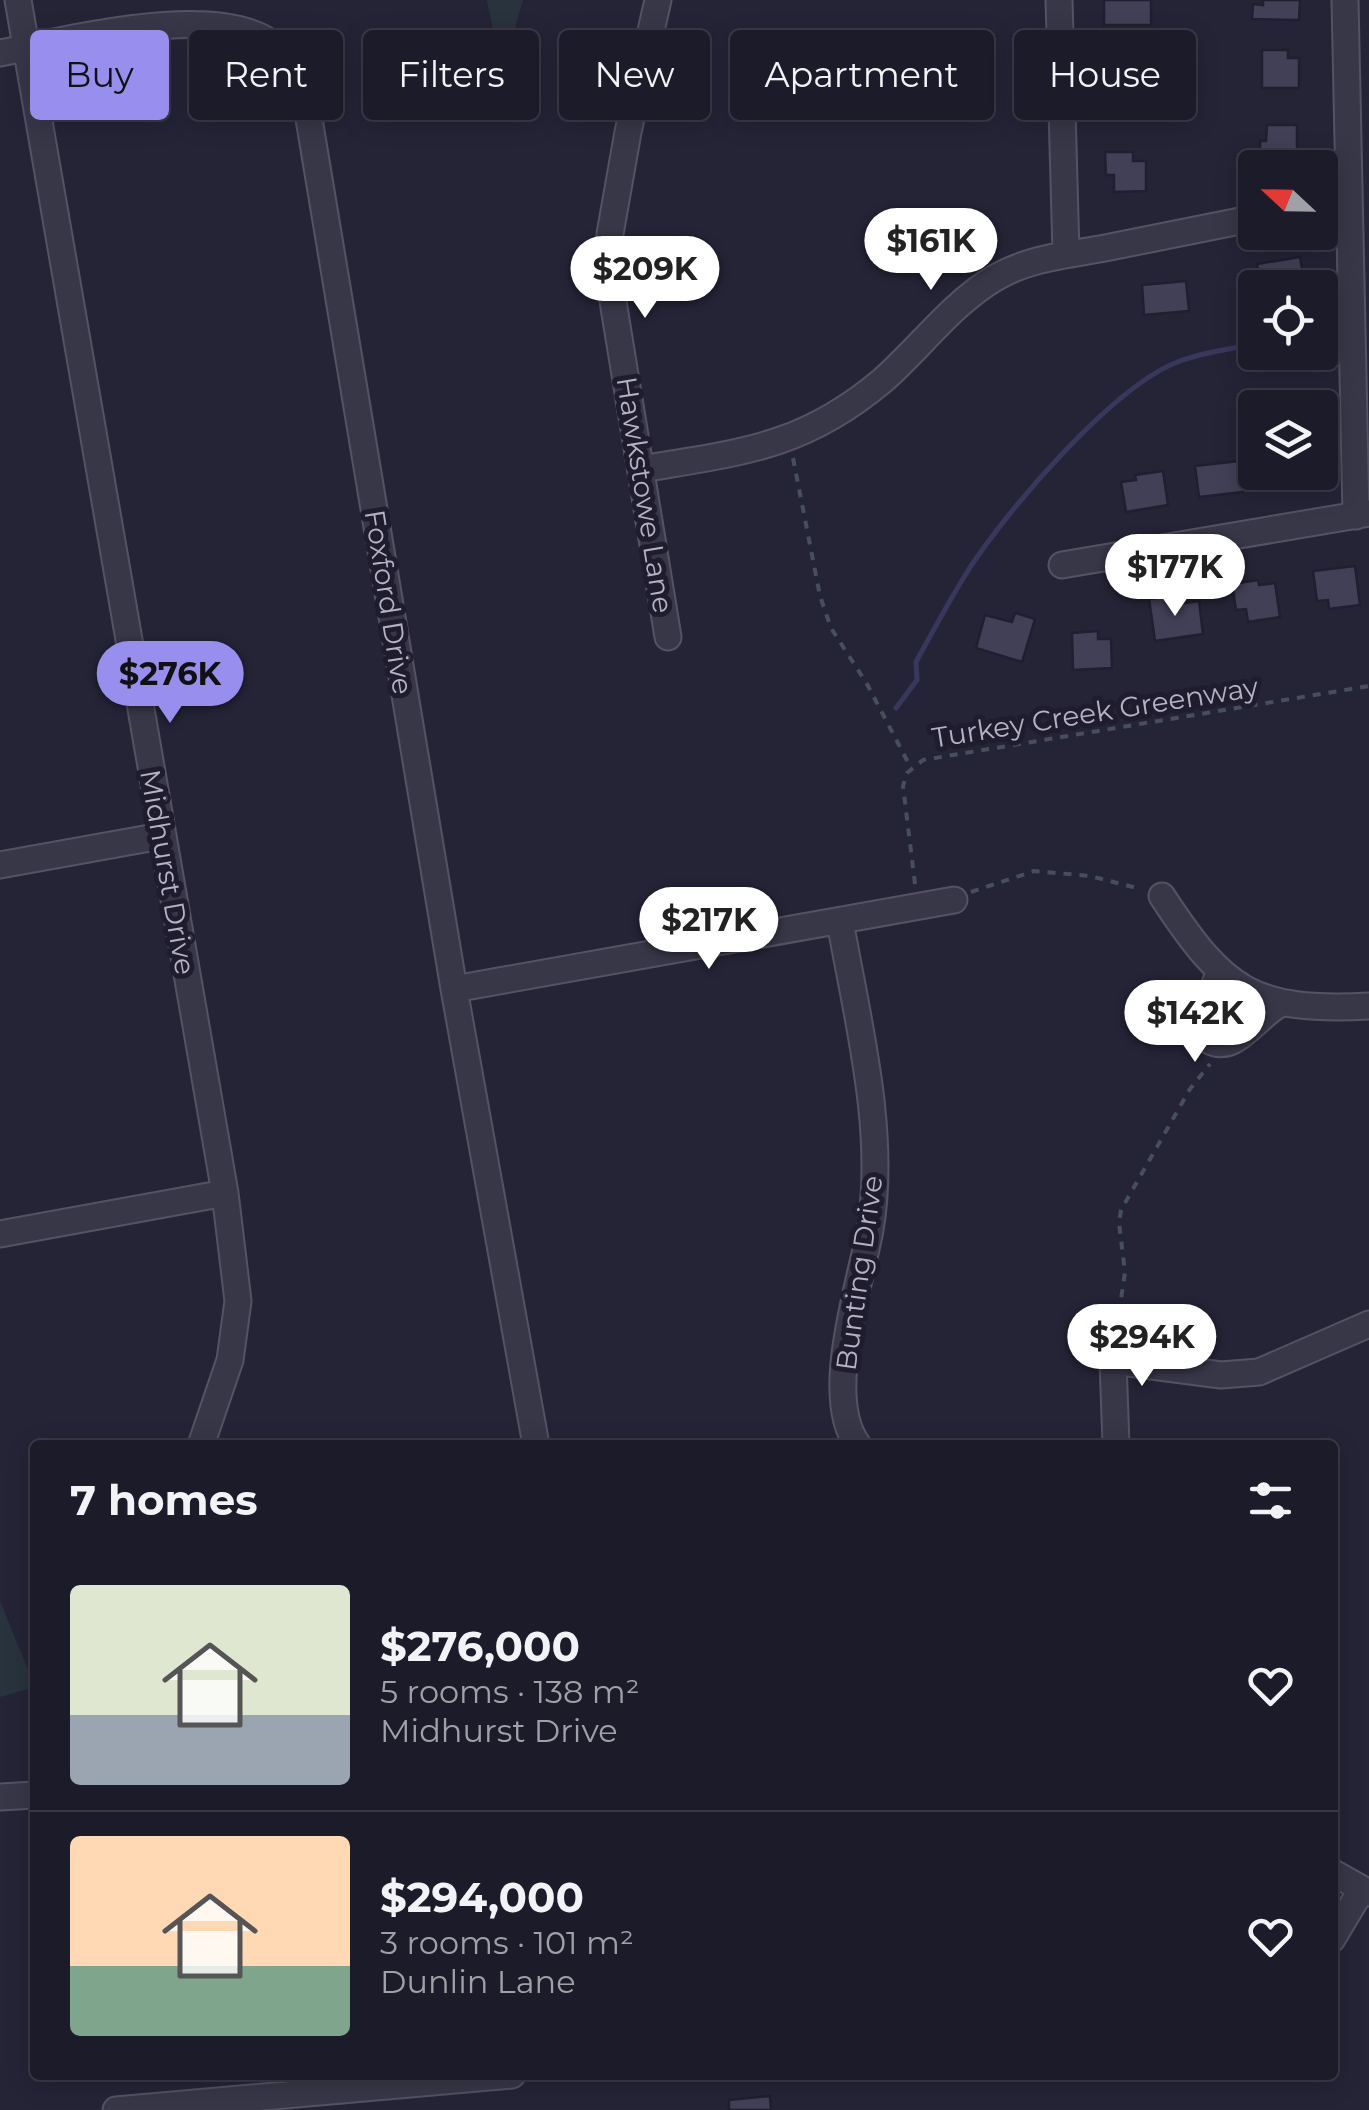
<!DOCTYPE html>
<meta charset="utf-8">
<style>
body{margin:0;font-family:Montserrat,sans-serif;background:#292835;color:#f1f3f6;height:100vh;display:flex;flex-direction:column;font-size:38px;white-space:nowrap}
*{box-sizing:border-box;margin:0}
p{font-size:32px;color:#a0a1a8}
.icon{flex:none;width:55px;height:55px;fill:none;stroke:currentColor;stroke-width:2;stroke-linecap:round;stroke-linejoin:round}
.map{position:relative;flex:1;overflow:hidden}
.details{position:absolute;left:30px;top:1440px;width:1308px;height:640px;display:flex;flex-direction:column;background:#1c1b29;border-radius:10px;box-shadow:0 5px 25px #0003,0 0 0 2px #3a3946}
.details>*{flex:none}
.hud{position:absolute;left:30px;top:30px;width:1310px;height:90px;display:flex;gap:20px}
.needle{width:65px;rotate:292deg}
.tools{position:absolute;left:1238px;top:150px;display:grid;gap:20px}
.tools a{display:grid;place-items:center;width:100px;height:100px;border-radius:10px;background:#1c1b29;box-shadow:0 5px 25px #0003,0 0 0 2px #3a3946;font-size:50px}
.price{position:absolute;translate:-50% -85px;padding:0 22px;border-radius:35px;background:#fff;color:#222;font-size:32px;line-height:65px;filter:drop-shadow(0 2px 5px #0008)}
.price::after{content:'';position:absolute;left:50%;top:60px;width:30px;height:22px;margin-left:-15px;background:inherit;clip-path:polygon(0 0,100% 0,50% 100%)}
.price.active{background:#988eed;color:#111}
ul{padding:0;list-style:none}
li{display:flex;align-items:center;gap:30px;height:250px;padding:0 40px}
li+li{border-top:2px solid #3a3946}
li span{display:grid;place-items:center;flex:none;width:280px;height:200px;border-radius:10px;color:#555}
li>.icon{margin-inline-start:auto}
span .icon{width:120px;height:120px;fill:#fffc;stroke-width:1}
li b{font-size:42px}
h2{display:flex;justify-content:space-between;align-items:center;height:120px;padding:0 40px;font-size:42px}
.chip{padding:0 35px;border-radius:10px;background:#1c1b29;box-shadow:0 5px 25px #0003,0 0 0 2px #3a3946;font-size:35px;line-height:90px}
.chip.active{background:#988eed;color:#111}
.map>svg:first-child{display:block}
</style>
<div class="map">
<svg width="1369" height="2110" viewBox="0 0 1369 2110">
<rect width="100%" height="100%" fill="#252437"/>
<!-- green -->
<path fill="#29333d" d="M 487,0 L 523,0 L 502,72 L 487,1 Z
M 0,1601 L 35,1687 L 0,1697 Z"/>
<g fill="none" stroke-linecap="round" stroke-linejoin="round">
<!-- stream -->
<path stroke="#39375b" stroke-width="5" d="M 896,708 L 917,680 L 916,662 C 933,631 950,599 969,569 C 1008,509 1114,385 1180,361 C 1203,352 1231,349 1255,344"/>
</g>
<!-- building -->
<path fill="#424057" stroke="#201e2f" stroke-width="2.5" d="M 1104,0 L 1151,0 L 1151,25 L 1104,25 Z
M 1263,0 L 1300,0 L 1299,20 L 1252,19 L 1253,4 L 1263,5 Z
M 1262,50 L 1288,50 L 1288,58 L 1299,58 L 1299,88 L 1262,88 Z
M 1107,71 L 1139,71 L 1139,114 L 1107,114 Z
M 1267,125 L 1297,125 L 1297,168 L 1267,168 L 1267,155 L 1260,155 L 1260,141 L 1266,141 Z
M 1105,152 L 1133,152 L 1133,161 L 1146,161 L 1146,191 L 1114,192 L 1114,175 L 1106,175 Z
M 1300,257 L 1305,285 L 1261,288 L 1257,264 Z
M 1186,281 L 1189,311 L 1144,315 L 1142,285 Z
M 1239,461 L 1243,492 L 1199,497 L 1195,466 Z
M 1163,471 L 1168,505 L 1126,512 L 1121,482 L 1136,480 L 1135,475 Z
M 1355,566 L 1360,605 L 1329,609 L 1328,600 L 1317,601 L 1313,571 Z
M 1258,580 L 1259,585 L 1275,583 L 1280,617 L 1248,622 L 1246,609 L 1236,610 L 1232,584 Z
M 1169,596 L 1170,605 L 1199,601 L 1203,634 L 1155,641 L 1149,599 Z
M 1015,613 L 1035,619 L 1022,662 L 976,648 L 985,615 L 1012,622 Z
M 1098,631 L 1098,639 L 1111,639 L 1112,668 L 1073,670 L 1072,633 Z
M 770,2096 L 771,2110 L 729,2110 L 729,2100 Z"/>
<g fill="none" stroke-linecap="round" stroke-linejoin="round">
<!-- minor casing -->
<g stroke="#545263" stroke-width="29">
<path id="minor" d="M 18,0 L 225,1193 L 238,1301 L 230,1360 L 201,1445
M 658,0 L 628,132 L 610,234 L 609,277 L 668,637
M 1059,0 L 1066,254
M 1345,0 L 1356,516
M 0,53 C 69,40 220,0 275,46 C 291,63 298,86 307,107 L 454,989 L 536,1445
M 1320,207 L 1349,203
M 642,469 C 741,452 802,448 882,381 C 921,347 950,305 995,278 C 1029,258 1067,255 1105,248 C 1155,238 1205,228 1255,218
M 1062,565 L 1369,513
M 0,865 L 161,836
M 1162,896 C 1224,991 1253,1012 1369,1006
M 840,921 C 857,1018 887,1132 870,1230 C 860,1285 822,1398 858,1445
M 1219,972 L 1203,1020 L 1208,1040 C 1235,1056 1256,1016 1280,1004
M 454,989 L 954,900
M 0,1234 L 225,1193
M 1113,1361 L 1221,1375 L 1259,1372 L 1369,1324
M 1116,1445 L 1113,1361 L 1116,1331
M 0,1797 L 35,1795
M 1332,1872 L 1369,1893
M 1332,1939 L 1362,1889
M 116,2110 L 512,2075"/>
</g>
<!-- path -->
<path stroke="#474f5a" stroke-width="4" stroke-dasharray="8 8" stroke-linecap="butt" d="M 793,458 L 820,596 L 831,628 L 867,684 L 911,768
M 915,884 L 903,786 L 907,773 L 923,760 L 1369,686
M 971,892 L 1034,871 L 1090,876 L 1141,889
M 1119,1313 L 1125,1272 L 1119,1223 L 1121,1210 L 1190,1089 L 1210,1064"/>
<!-- minor -->
<use href="#minor" stroke="#383748" stroke-width="25"/>
</g>
<g text-anchor="middle" dominant-baseline="central" stroke-width="10" stroke-linejoin="round" paint-order="stroke">
<!-- street labels -->
<g font-size="28" fill="#b4b2c4" stroke="#1e1c2d">
<text transform="translate(645 495) rotate(81)">Hawkstowe Lane</text>
<text transform="translate(389 602) rotate(81)">Foxford Drive</text>
<text transform="translate(1095 712) rotate(-9)">Turkey Creek Greenway</text>
<text transform="translate(168 872) rotate(80)">Midhurst Drive</text>
<text transform="translate(859 1273) rotate(-82)">Bunting Drive</text>
</g>
</g>
</svg>
<div class="tools">
<a><svg class="needle" viewBox="-14 -14 28 28"><path d="M0-13l5 13h-10z" fill="#e53935"/><path d="M0 13l5-13h-10z" fill="#a0a1a8"/></svg></a>
<a><svg class="icon" aria-label="locate" viewBox="0 0 24 24"><circle cx="12" cy="12" r="6"/><path d="M12 2v4M12 18v4M2 12h4M18 12h4"/></svg></a>
<a><svg class="icon" aria-label="layers" viewBox="0 0 24 24"><path d="M12 4l9 5-9 5-9-5zM3 14l9 5 9-5"/></svg></a>
</div>
<b class="price" style="left:931px;top:293px">$161K</b>
<b class="price" style="left:645px;top:321px">$209K</b>
<b class="price" style="left:1175px;top:619px">$177K</b>
<b class="price active" style="left:170px;top:726px">$276K</b>
<b class="price" style="left:709px;top:972px">$217K</b>
<b class="price" style="left:1195px;top:1065px">$142K</b>
<b class="price" style="left:1142px;top:1389px">$294K</b>
<div class="hud">
<a class="chip active">Buy</a>
<a class="chip">Rent</a>
<a class="chip">Filters</a>
<a class="chip">New</a>
<a class="chip">Apartment</a>
<a class="chip">House</a>
</div>
<section class="details">
<h2>7 homes<svg class="icon" aria-label="filters" viewBox="0 0 24 24"><path d="M4 7h16M4 17h16"/><circle cx="9" cy="7" r="2"/><circle cx="15" cy="17" r="2"/></svg></h2>
<ul>
<li><span style="background:linear-gradient(#dfe7d0 65%,#9aa5b1 0)"><svg class="icon" aria-label="home" viewBox="0 0 24 24"><path d="M3 11l9-7 9 7M6 9v11h12V9"/></svg></span><div><b>$276,000</b><p>5 rooms · 138 m²</p><p>Midhurst Drive</p></div><svg class="icon" aria-label="heart" viewBox="0 0 24 24"><path d="M12 20l-8-8c-3-5 5-10 8-4 3-6 11-1 8 4z"/></svg></li>
<li><span style="background:linear-gradient(#ffd9b3 65%,#7fa58c 0)"><svg class="icon" aria-label="home" viewBox="0 0 24 24"><path d="M3 11l9-7 9 7M6 9v11h12V9"/></svg></span><div><b>$294,000</b><p>3 rooms · 101 m²</p><p>Dunlin Lane</p></div><svg class="icon" aria-label="heart" viewBox="0 0 24 24"><path d="M12 20l-8-8c-3-5 5-10 8-4 3-6 11-1 8 4z"/></svg></li>
</ul>
</section>
</div>
